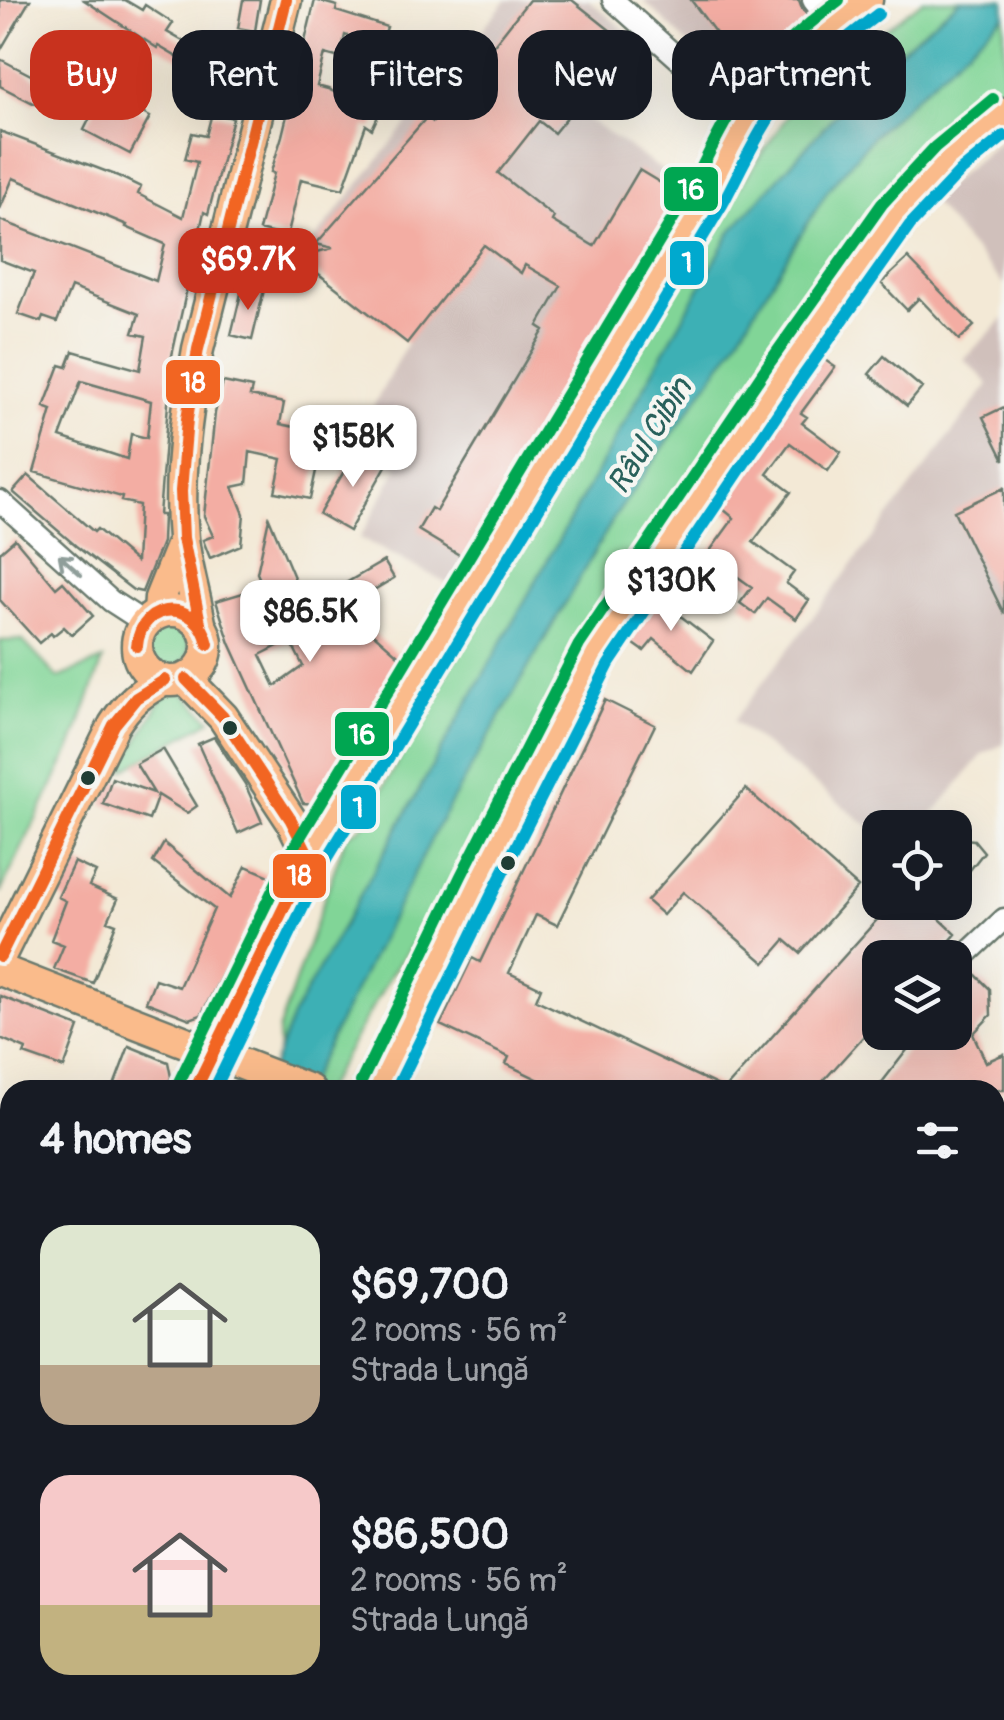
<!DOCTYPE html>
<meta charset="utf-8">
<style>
body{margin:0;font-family:Pangolin,sans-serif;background:#20242c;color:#f1f3f6;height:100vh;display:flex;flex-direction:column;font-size:38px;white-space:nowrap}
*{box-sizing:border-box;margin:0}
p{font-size:32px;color:#9ea1a6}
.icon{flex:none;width:55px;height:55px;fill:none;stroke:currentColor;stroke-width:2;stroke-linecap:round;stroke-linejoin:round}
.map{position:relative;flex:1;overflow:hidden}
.drawer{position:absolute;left:0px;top:1080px;width:1005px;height:640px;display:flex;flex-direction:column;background:#171b24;border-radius:30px 30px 0 0;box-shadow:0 10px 40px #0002}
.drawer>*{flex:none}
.guide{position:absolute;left:30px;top:30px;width:945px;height:90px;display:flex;gap:20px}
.tools{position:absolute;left:862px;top:810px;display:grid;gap:20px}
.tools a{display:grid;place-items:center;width:110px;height:110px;border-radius:20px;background:#171b24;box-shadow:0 10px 40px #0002;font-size:50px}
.price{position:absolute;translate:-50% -85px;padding:0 22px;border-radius:20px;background:#fff;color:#222;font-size:32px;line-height:65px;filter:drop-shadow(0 2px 5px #0008)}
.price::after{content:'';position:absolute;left:50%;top:60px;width:30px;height:22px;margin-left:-15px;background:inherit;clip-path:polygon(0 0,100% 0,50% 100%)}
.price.active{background:#c8321e;color:#fff}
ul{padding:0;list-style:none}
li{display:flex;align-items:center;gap:30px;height:250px;padding:0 40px}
li span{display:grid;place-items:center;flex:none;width:280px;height:200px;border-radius:30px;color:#555}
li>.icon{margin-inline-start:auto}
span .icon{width:120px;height:120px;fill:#fffc;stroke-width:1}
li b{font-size:42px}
h2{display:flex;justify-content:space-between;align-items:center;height:120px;padding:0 40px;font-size:42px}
.tag{padding:0 35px;border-radius:30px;background:#171b24;box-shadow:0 10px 40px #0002;font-size:35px;line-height:90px}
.tag.active{background:#c8321e;color:#fff}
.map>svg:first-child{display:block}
</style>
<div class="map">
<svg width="1004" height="1720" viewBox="0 0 1004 1720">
<rect width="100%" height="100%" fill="#f6f6f2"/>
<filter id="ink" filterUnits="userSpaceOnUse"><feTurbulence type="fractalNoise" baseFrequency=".01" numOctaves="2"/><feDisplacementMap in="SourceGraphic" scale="20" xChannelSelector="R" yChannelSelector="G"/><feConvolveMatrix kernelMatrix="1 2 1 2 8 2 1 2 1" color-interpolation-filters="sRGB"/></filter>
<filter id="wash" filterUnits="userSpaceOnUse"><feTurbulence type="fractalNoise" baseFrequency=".0048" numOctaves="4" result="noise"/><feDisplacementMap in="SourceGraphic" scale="40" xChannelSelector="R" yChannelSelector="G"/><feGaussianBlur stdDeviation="2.25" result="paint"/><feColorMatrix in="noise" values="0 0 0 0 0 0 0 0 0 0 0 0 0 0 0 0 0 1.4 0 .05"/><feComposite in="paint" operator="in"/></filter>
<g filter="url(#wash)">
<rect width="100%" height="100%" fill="#f3e9d6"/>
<!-- industrial -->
<path fill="#d0c0bb" d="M 506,0 L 589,0 L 636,40 L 584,117 L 695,193 L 460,590 L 360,538 L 398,467 L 355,441 L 407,343 L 299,259 Z
M 643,0 L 854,0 L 743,98 Z
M 1004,137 L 1004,285 L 930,200 Z
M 1004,318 L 1004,744 L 984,753 L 922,827 L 880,828 L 880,830 L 874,830 L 734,721 L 989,384 L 964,359 Z"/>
<!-- green -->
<path fill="#81d597" stroke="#508966" stroke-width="2.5" d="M 923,0 L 1004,0 L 1004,117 L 916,190 L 593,654 L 463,875 L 392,973 L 325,1090 L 280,1090 L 278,1031 L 346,836 L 362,827 L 546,489 L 706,215 L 740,186 L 794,106 L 840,64 Z
M147 647a21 21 0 1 1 42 0a21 21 0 1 1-42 0Z
M 22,640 L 58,678 L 103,660 L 72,746 L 0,893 L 0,641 Z
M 181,690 L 211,720 L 124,770 L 122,767 L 163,697 Z
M 10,1633 L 10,1710 L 33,1710 L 26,1720 L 0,1720 L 0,1648 Z"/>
<!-- water -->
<path fill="#3eb0b5" stroke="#2e7674" stroke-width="2.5" d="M 960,0 L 1004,0 L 1004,15 L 874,135 L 828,190 L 729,353 L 614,518 L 439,824 L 305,1090 L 263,1090 L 292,1017 L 732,230 L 873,72 Z"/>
<g id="blocks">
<!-- building -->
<path fill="#f3ada3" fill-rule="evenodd" d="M 0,0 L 30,0 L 0,51 Z
M 84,0 L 125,0 L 142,10 L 145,5 L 173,23 L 167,32 L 239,73 L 226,94 L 183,69 L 187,63 L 158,46 L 157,48 Z
M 243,0 L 260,0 L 255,31 L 238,28 Z
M 315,0 L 337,6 L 336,11 L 387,27 L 381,46 L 345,35 L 340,58 L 325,54 L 317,86 L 328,89 L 360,105 L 371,80 L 391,88 L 372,129 L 366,125 L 343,189 L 301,179 L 287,237 L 259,230 L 274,173 L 271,172 L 282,136 Z
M 529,0 L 572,0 L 611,31 L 570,83 L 585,95 L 554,133 L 539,121 L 498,173 L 554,217 L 552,221 L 594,246 L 639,170 L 684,197 L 466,559 L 418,530 L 431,508 L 436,511 L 544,330 L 538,326 L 561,286 L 525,265 L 521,273 L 484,245 L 407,343 L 297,257 L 333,248 L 316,244 L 427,117 L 433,122 Z
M 691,0 L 799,0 L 802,8 L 812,20 L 773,56 L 747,75 Z
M 0,59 L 46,83 L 35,104 L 0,86 Z
M 103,92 L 150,117 L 130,154 L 84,130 Z
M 212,113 L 233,118 L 208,214 L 204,212 L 167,378 L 170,379 L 159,515 L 163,515 L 162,542 L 142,592 L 133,590 L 76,546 L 13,492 L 28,475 L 94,532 L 97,529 L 136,562 L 139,505 L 121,501 L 122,497 L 34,472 L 52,410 L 44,407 L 60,365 L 67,367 L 73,351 L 140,370 L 146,336 L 133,333 L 139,314 L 71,287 L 57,322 L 43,317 L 41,322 L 18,314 L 34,273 L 0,260 L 0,220 L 156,281 L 165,244 L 126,227 L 127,225 L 13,178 L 0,209 L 0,131 L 118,176 L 141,187 L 138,194 L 183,217 L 197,162 L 185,159 L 192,133 L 206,136 ZM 81,381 L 151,401 L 147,438 L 131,434 L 127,459 L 60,437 Z
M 908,258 L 974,326 L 959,340 L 919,298 L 907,310 L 881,283 Z
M 243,285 L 264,290 L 252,340 L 231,335 Z
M 819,356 L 835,367 L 801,413 L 807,417 L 802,423 L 841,452 L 828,471 L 790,443 L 767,474 L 791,492 L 753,542 L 794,572 L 786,583 L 809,600 L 796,619 L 767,598 L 755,614 L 740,603 L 752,587 L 707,555 L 734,518 L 718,505 Z
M 884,356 L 922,388 L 907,406 L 869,374 Z
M 223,382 L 252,388 L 250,396 L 284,403 L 280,424 L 324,433 L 310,499 L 275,492 L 282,459 L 250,452 L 247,484 L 233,487 L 244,514 L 241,545 L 210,558 L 203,540 L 213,536 L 204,516 L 215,413 Z
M 1004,407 L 1004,460 L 983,417 Z
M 357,449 L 386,466 L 349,531 L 319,514 Z
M 1004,488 L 1004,614 L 954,511 Z
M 269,518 L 306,606 L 384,561 L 394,578 L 352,603 L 371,624 L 367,628 L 405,661 L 318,804 L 303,803 L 230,643 L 216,601 L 263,587 L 257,573 ZM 290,640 L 303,666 L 275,686 L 260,655 Z
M 15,539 L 56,588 L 63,582 L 93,616 L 72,635 L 64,627 L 53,636 L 51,633 L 39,643 L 0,600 L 0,552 Z
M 656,597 L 713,641 L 693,671 L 654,639 L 644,651 L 627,639 Z
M 605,700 L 655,725 L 557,925 L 536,915 L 509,973 L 541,988 L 536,1000 L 725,1089 L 893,902 L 922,902 L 956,934 L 935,958 L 880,958 L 880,1018 L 815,1090 L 560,1090 L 506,1064 L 509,1057 L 440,1025 L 472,958 L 480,962 Z
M 214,737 L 245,784 L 262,822 L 238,833 L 198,744 Z
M 163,749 L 197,806 L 187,813 L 158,795 L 149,820 L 103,804 L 112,778 L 154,793 L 136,764 Z
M 746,789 L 858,887 L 800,953 L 785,940 L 765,963 L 683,892 L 663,915 L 647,901 Z
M 965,839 L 974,840 L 984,852 L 970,870 L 955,870 L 955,841 Z
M 164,843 L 230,898 L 246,866 L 272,877 L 201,1015 L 190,1019 L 146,1002 L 155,979 L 179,987 L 214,909 L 153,862 Z
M 74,862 L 96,872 L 89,886 L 118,899 L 108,921 L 116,924 L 93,983 L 54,969 L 64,945 L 51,940 L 66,901 L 58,897 Z
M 973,972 L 990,989 L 991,1015 L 973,1034 L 986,1062 L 1004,1054 L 1004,1090 L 876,1090 L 921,1032 L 955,1032 L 955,990 Z
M 0,996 L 79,1027 L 64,1068 L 24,1054 L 26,1049 L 0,1038 Z
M 129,1046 L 168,1062 L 171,1077 L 165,1090 L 135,1090 L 115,1083 Z"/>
</g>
</g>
<g filter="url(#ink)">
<use href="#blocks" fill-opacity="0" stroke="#69796d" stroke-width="2.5"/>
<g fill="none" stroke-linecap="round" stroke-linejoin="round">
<!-- minor casing -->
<g stroke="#69796d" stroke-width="25">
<path id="minor" d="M 613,0 L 747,120
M 813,0 L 834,27
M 0,501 L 111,601 L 145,623
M 955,965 L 1004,919
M 995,1268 L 1004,1264
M 986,1710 L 987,1720
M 366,1720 L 370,1710
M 643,1720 L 649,1710"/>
</g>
<!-- tertiary casing -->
<g stroke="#69796d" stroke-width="30">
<path id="tertiary" d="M 995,1476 L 1004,1482
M 546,1710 L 560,1720
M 239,1720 L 244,1710"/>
</g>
<!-- primary casing -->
<g stroke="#69796d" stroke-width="35">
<path id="primary" d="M137 646a35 35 0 1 1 70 0a35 35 0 1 1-70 0Z
M 159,613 L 160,598 L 183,541
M 200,623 C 195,595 186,566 183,538 C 177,475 187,411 198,349 L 286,0
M 186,679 L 223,717 L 291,820 L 309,856
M 0,956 L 114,725 C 128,703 141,691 165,680
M 0,970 L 309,1090
M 195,1090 L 309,856 L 707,196 C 726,160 743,120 769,88 C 797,54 833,27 867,0
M 377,1090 L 477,884 L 594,655 L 785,372 L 896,214 L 948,159 L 1004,113
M 0,1509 L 10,1490
M 26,1720 L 33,1710"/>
</g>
<!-- minor -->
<use href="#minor" stroke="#fff" stroke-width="20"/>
<!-- tertiary -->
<use href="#tertiary" stroke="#fff" stroke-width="25"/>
<!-- primary -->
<use href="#primary" stroke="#fabb8b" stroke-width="30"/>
<!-- bus-1 casing -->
<g stroke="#f6f6f2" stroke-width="20">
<path id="bus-1" d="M 200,623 L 183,538 L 181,491 L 187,419 L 198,349 L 286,0
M 137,646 C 141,599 199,599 208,644
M 186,679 L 223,717 L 291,820 L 309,856 L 195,1090
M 0,956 L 114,725 L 136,698 L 165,680"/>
</g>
<!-- bus-2 casing -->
<g stroke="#f6f6f2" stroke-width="20">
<path id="bus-2" d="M 214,1090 L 324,864 L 722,205 C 739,173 754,139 775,109 C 802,71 841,43 878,14
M 396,1090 L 493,892 L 609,664 L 799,382 L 910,225 L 960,172 L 1004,136"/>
</g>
<!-- bus-3 casing -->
<g stroke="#f6f6f2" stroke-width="20">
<path id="bus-3" d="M 179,1082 L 294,847 L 692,187 C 708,155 723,122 744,92 C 770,56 804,27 839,0
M 361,1082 L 461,876 L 579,645 L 770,362 L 882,204 L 935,147 L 993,99"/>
</g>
<!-- bus-1 -->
<use href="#bus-1" stroke="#f26522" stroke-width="12"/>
<!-- bus-2 -->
<use href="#bus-2" stroke="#00a9ce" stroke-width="12"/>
<!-- bus-3 -->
<use href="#bus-3" stroke="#00a651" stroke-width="12"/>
</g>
<!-- one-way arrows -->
<defs><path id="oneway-shaft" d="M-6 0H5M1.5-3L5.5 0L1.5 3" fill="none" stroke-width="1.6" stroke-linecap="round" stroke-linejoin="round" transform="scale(2.5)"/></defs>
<use stroke="#8f9e9a" href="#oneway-shaft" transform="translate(70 565) rotate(-138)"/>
</g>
<!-- markers -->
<g fill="#1f3d34" stroke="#f6f6f2" stroke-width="4">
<circle cx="230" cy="728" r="9"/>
<circle cx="88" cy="778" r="9"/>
<circle cx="508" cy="863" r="9"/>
</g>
<g text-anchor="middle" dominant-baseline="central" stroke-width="9" stroke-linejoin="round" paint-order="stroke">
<!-- water labels -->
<g font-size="32" font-style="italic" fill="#28605b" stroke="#f6f6f2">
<text transform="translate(650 436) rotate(-58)">Râul Cibin</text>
</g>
</g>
<g stroke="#f6f6f2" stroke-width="4">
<rect x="662" y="165" width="58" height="48" rx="10" fill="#00a651"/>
<rect x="668" y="239" width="38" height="48" rx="10" fill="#00a9ce"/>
<rect x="164" y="358" width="58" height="48" rx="10" fill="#f26522"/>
<rect x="333" y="710" width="58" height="48" rx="10" fill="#00a651"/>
<rect x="339" y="783" width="39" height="48" rx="10" fill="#00a9ce"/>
<rect x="271" y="852" width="57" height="48" rx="10" fill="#f26522"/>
</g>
<g font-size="28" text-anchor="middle" font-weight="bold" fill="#fff">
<text x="691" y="199">16</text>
<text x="687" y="272">1</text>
<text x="193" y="392">18</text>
<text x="362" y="744">16</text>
<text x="358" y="817">1</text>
<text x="299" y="885">18</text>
</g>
</svg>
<div class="tools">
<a><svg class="icon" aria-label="locate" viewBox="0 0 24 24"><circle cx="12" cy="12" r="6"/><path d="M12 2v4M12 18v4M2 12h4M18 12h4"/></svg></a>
<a><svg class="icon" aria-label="layers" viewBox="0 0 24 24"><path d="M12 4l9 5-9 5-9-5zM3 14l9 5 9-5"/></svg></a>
</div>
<b class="price active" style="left:248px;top:313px">$69.7K</b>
<b class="price" style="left:353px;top:490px">$158K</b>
<b class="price" style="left:671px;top:634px">$130K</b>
<b class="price" style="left:310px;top:665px">$86.5K</b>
<div class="guide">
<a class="tag active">Buy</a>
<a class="tag">Rent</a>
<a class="tag">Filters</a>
<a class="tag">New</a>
<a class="tag">Apartment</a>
</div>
<section class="drawer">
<h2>4 homes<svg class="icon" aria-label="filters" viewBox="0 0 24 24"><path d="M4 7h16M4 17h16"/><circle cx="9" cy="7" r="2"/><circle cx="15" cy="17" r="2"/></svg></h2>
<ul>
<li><span style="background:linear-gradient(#dfe7d0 70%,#b9a48a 0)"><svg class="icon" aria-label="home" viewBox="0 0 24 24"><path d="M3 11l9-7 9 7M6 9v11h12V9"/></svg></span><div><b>$69,700</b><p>2 rooms · 56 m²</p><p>Strada Lungă</p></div></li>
<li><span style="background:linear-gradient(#f6c9c9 65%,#c2b280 0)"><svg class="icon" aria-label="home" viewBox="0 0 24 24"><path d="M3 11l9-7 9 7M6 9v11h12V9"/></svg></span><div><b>$86,500</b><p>2 rooms · 56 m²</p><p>Strada Lungă</p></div></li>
</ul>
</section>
</div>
